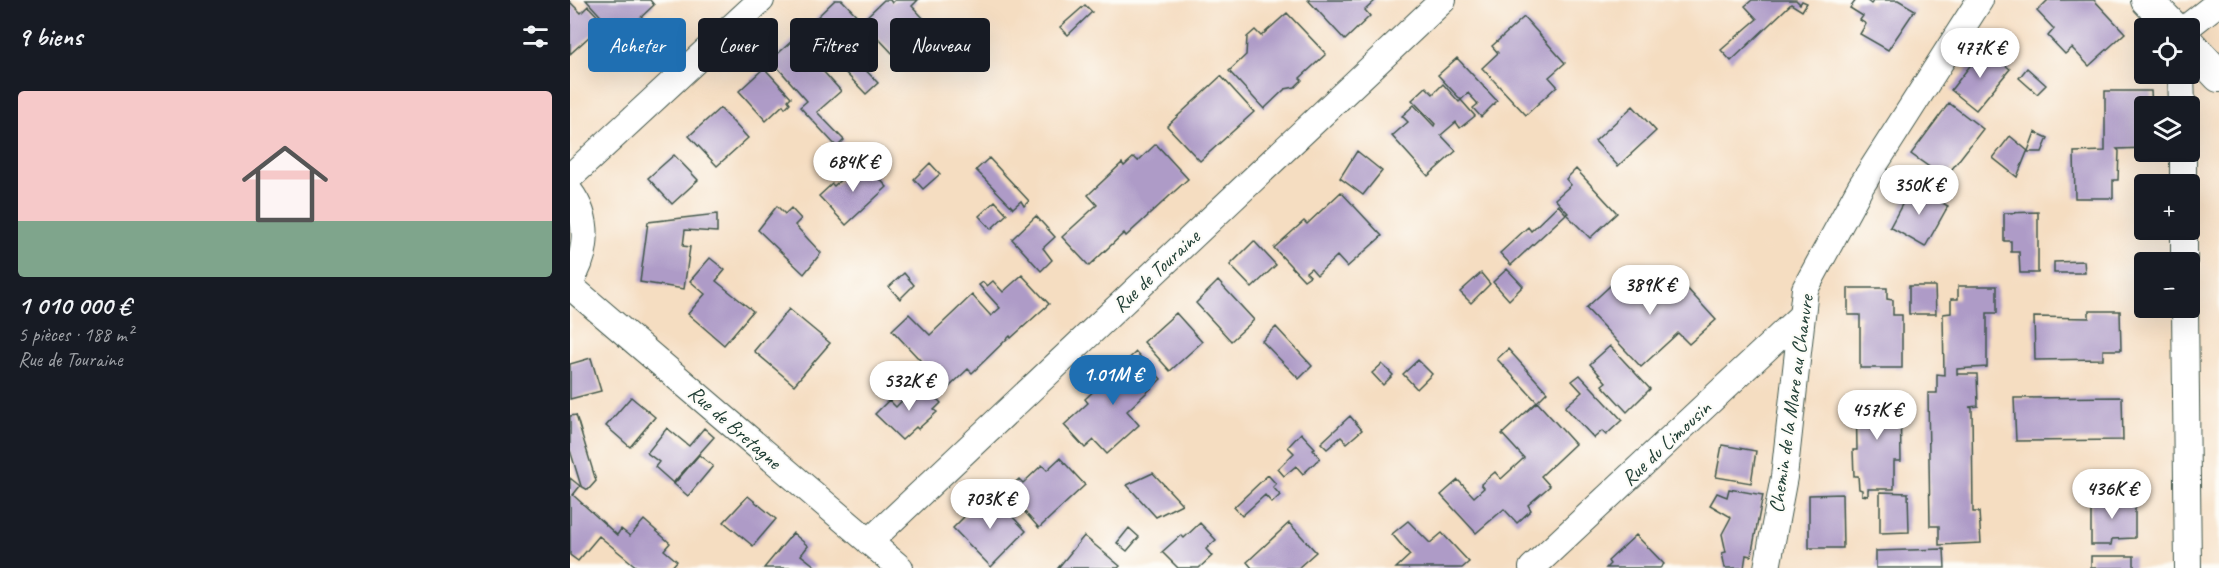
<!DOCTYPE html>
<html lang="fr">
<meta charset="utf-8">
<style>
body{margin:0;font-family:Caveat,sans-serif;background:#20242c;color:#f1f3f6;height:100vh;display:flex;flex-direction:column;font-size:22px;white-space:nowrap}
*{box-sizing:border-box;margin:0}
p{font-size:20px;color:#9ea1a6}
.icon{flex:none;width:33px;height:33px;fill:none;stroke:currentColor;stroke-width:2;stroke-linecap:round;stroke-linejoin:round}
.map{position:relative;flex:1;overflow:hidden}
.drawer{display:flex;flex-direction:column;background:#171b24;width:570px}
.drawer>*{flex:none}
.hud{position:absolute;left:18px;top:18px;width:570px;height:54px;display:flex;gap:12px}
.tools{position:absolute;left:1564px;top:18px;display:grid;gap:12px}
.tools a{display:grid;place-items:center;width:66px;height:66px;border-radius:6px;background:#171b24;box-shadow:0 6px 24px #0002;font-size:30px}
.price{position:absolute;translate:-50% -51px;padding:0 14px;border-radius:21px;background:#fff;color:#222;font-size:20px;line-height:39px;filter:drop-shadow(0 2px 3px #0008)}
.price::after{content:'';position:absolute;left:50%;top:36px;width:18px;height:14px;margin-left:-9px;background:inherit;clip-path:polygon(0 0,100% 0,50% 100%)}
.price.on{background:#1f6fb2;color:#fff}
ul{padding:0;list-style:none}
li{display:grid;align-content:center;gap:12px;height:318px;padding:0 18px}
li span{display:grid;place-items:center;height:186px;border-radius:6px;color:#555}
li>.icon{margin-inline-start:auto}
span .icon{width:108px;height:108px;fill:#fffc;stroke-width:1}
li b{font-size:26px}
h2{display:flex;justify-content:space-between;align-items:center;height:72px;padding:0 18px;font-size:26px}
.pill{padding:0 21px;border-radius:6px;background:#171b24;box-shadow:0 6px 24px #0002;font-size:21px;line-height:54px}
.pill.on{background:#1f6fb2;color:#fff}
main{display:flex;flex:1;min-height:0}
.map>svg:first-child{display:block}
</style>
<main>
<section class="drawer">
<h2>9 biens<svg class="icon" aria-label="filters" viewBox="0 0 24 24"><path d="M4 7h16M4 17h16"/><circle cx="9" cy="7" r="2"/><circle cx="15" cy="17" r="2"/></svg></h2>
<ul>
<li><span style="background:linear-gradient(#f6c9c9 70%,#7fa58c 0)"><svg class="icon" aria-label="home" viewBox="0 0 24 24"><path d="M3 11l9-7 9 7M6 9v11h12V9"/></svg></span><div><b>1 010 000 €</b><p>5 pièces · 188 m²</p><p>Rue de Touraine</p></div></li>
</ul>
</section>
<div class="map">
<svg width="1649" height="568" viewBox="0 0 1649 568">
<rect width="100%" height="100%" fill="#fdfcf7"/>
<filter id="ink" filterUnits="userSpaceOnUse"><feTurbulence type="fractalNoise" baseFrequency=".0167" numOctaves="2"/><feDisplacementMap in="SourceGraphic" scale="12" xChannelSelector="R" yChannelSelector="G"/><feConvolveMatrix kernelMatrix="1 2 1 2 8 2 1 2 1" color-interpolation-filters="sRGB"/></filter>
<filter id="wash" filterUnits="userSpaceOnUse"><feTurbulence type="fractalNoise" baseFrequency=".008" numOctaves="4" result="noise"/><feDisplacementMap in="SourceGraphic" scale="24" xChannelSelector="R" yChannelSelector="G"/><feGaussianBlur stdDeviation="1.35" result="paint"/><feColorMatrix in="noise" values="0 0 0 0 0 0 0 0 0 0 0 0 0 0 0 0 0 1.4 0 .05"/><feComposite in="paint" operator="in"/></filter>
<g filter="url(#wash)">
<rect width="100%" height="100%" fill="#f5ddc1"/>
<g id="blocks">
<!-- building -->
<path fill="#ae9bc7" d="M 16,0 L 80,0 L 84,5 L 50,37 Z
M 265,0 L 272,0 L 292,21 L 266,45 L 243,21 Z
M 314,0 L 320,0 L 322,3 L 325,0 L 348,0 L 342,6 L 367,33 L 357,41 L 348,33 L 324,55 L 292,21 Z
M 738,0 L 806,0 L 795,10 L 800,16 L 775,40 Z
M 1182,0 L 1226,0 L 1230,4 L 1232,1 L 1237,3 L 1232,11 L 1221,4 L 1161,61 L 1151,50 L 1187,19 L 1175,6 Z
M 1286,0 L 1296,0 L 1301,4 L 1304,0 L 1328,0 L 1345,10 L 1318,50 L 1290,34 L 1296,24 L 1290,20 L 1293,16 L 1280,8 Z
M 1478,0 L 1524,0 L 1555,33 L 1519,66 L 1502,48 L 1495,54 L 1478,36 L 1484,29 L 1467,11 Z
M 0,2 L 11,13 L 18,6 L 34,23 L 26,30 L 30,35 L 25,40 L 21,35 L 0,54 Z
M 515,5 L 522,12 L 498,35 L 490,27 Z
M 717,13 L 756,54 L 730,78 L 732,80 L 725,87 L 715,89 L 694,109 L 659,71 L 676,55 L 677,37 L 685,30 L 691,36 Z
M 954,17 L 995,63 L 979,77 L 987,86 L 956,115 L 912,68 L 928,53 L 922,46 Z
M 224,39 L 271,91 L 247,112 L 274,140 L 267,147 L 230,107 L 237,101 L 201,60 Z
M 1414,48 L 1440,69 L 1406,110 L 1381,90 Z
M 283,57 L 308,83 L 296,94 L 271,68 Z
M 887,58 L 927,101 L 911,117 L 903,108 L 908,104 L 898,93 L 891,100 L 905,116 L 890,128 L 886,122 L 871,135 L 886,151 L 858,176 L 822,136 L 838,122 L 832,116 L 844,105 L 864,126 L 865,124 L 842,100 L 856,87 L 863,94 L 873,84 L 889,102 L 891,100 L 868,75 Z
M 194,68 L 221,97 L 218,100 L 220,103 L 215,108 L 213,105 L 196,121 L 169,91 Z
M 1457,68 L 1476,85 L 1467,94 L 1449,78 Z
M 651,76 L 684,112 L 630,161 L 597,126 Z
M 1535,91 L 1581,91 L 1582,106 L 1575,106 L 1575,148 L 1547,149 L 1549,151 L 1548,180 L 1543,180 L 1543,198 L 1505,198 L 1504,152 L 1535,151 Z
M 1379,103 L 1413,129 L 1375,178 L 1341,154 Z
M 1063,106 L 1086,131 L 1048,166 L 1025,141 Z
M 150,108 L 178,138 L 147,166 L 119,136 Z
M 1465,132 L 1478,138 L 1472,152 L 1457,152 L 1447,177 L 1423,158 L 1440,136 L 1458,151 Z
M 586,144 L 618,179 L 556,236 L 554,233 L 519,266 L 492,237 L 527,205 L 518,195 L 552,163 L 554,166 L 564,157 L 568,161 Z
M 787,151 L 812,171 L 793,195 L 770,178 Z
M 104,155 L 128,180 L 102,204 L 78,178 Z
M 419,158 L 459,201 L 454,206 L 451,201 L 443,208 L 406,170 Z
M 294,162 L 317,187 L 276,225 L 249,196 L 262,184 L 264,186 L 282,169 L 284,171 Z
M 360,163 L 370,174 L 353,189 L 344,179 Z
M 1006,169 L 1047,213 L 1020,238 L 996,214 L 998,213 L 985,199 L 1001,185 L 996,179 Z
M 1342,186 L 1378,206 L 1355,247 L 1320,227 Z
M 771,192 L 812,236 L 777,267 L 767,256 L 747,275 L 741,268 L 736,272 L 740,276 L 734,280 L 704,248 L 734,221 L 737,224 Z
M 425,201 L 437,214 L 421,229 L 409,216 Z
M 988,205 L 996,214 L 941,265 L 930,253 L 958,227 L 961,231 Z
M 207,206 L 215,214 L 221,208 L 231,219 L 225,225 L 251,253 L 234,274 L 188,230 Z
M 1468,212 L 1468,273 L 1450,273 L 1449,252 L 1441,252 L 1441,241 L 1434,241 L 1434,213 Z
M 147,214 L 147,232 L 115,230 L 113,246 L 120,247 L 114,289 L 70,282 L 78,222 Z
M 466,216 L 485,237 L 473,248 L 482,260 L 471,271 L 442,239 Z
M 684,241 L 706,265 L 682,288 L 660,265 Z
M 140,258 L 155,270 L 146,281 L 183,311 L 154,345 L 118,314 L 135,294 L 120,281 Z
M 1514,261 L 1515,273 L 1484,273 L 1484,262 Z
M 937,269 L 953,286 L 939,300 L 923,282 Z
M 334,273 L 344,285 L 330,299 L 319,287 Z
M 911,273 L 920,284 L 901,303 L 890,292 Z
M 1053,274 L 1077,299 L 1104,274 L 1146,320 L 1119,344 L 1108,333 L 1071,367 L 1016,308 Z
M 452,275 L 479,304 L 441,338 L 440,336 L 402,373 L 398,369 L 377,389 L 322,330 L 339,314 L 360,335 L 402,295 L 421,316 L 430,308 L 409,285 L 413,282 L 417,286 L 423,281 L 433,292 Z
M 648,281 L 684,320 L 661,341 L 626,303 Z
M 1339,286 L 1365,286 L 1366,314 L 1339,314 Z
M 1388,286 L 1427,286 L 1427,313 L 1417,313 L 1417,367 L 1387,369 L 1387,374 L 1407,374 L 1408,406 L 1399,407 L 1402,408 L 1403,512 L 1409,512 L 1411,543 L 1369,545 L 1369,526 L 1360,526 L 1358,393 L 1367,393 L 1367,374 L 1374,375 L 1373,314 L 1381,313 L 1381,299 L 1388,299 Z
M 1278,288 L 1317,288 L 1317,299 L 1323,300 L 1323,315 L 1332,315 L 1332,368 L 1290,368 L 1290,315 L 1278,315 Z
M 219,309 L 260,343 L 224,385 L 184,351 Z
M 1519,311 L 1550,311 L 1551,350 L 1533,350 L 1533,359 L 1465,360 L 1464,317 L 1519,318 Z
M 606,313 L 632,342 L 600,371 L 574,342 Z
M 706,327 L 742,366 L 729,379 L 692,341 Z
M 1040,346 L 1080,389 L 1057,412 L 1032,385 L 1036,382 L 1020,364 Z
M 938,349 L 977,392 L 967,402 L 927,359 Z
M 566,352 L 591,379 L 557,411 L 569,425 L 537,454 L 524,440 L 515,448 L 494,425 L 518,403 L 515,399 Z
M 21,358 L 31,391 L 0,399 L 0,364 Z
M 848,360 L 862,374 L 847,389 L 833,374 Z
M 812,364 L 823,375 L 813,385 L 802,373 Z
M 1010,375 L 1052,420 L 1036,435 L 1032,431 L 1024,438 L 995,407 L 1012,392 L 1002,381 Z
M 350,382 L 371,403 L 364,410 L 367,412 L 348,429 L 346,427 L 332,440 L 305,414 L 319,400 L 326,407 Z
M 1286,394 L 1330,395 L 1331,461 L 1324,461 L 1324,489 L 1298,489 L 1298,496 L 1292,495 L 1292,490 L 1289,489 L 1288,476 L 1284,476 L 1283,450 L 1287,450 Z
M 61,397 L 85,417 L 60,447 L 36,426 Z
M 1552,397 L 1553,440 L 1446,441 L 1444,398 Z
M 967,402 L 1005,444 L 971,476 L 980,486 L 958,505 L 961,510 L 947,523 L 934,509 L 906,533 L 871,495 L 888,480 L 904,497 L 914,488 L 911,484 L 925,472 L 931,479 L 954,458 L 932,434 Z
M 6,415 L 26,481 L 18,490 L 11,486 L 0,450 L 0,416 Z
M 780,416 L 792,430 L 777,443 L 771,437 L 757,449 L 751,443 Z
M 97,428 L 119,446 L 134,428 L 144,437 L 103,483 L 85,467 L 89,462 L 77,453 Z
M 731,433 L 745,448 L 743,450 L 750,458 L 733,474 L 726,466 L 714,476 L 708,469 L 724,453 L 718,447 Z
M 1152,445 L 1186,451 L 1181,483 L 1146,477 Z
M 129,455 L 143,466 L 118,496 L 104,484 Z
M 490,458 L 515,485 L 469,528 L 446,502 L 444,504 L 434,493 L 449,479 L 453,483 L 472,465 L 477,470 Z
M 583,473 L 612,504 L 586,517 L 557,485 Z
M 698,475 L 706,484 L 703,487 L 710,495 L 702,503 L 695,495 L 672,516 L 664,507 Z
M 0,478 L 10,486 L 3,495 L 47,535 L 51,529 L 60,536 L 74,520 L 100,543 L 94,550 L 107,561 L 101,568 L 68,568 L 29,536 L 8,561 L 0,555 Z
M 1159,489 L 1193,495 L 1181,556 L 1176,555 L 1174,568 L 1155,568 L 1152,553 L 1156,552 L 1152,534 L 1161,517 L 1140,505 L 1147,493 L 1157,497 Z
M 1310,492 L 1338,493 L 1339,532 L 1310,533 Z
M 1272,494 L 1273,548 L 1239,548 L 1239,495 Z
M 422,495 L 456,531 L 421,567 L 383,528 L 408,503 L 411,506 Z
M 178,496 L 206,519 L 183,546 L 154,522 Z
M 1565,497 L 1565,538 L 1542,539 L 1541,545 L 1521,545 L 1521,498 Z
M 838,521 L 860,543 L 872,533 L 899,562 L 892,568 L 826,568 L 840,555 L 822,534 Z
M 630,523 L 646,540 L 636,549 L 642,556 L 629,568 L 608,568 L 592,552 L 611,535 L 614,538 Z
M 719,523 L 746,552 L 728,568 L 682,568 L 677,562 Z
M 559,528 L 569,537 L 557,551 L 547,543 Z
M 223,533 L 238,546 L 231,555 L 245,566 L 243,568 L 194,568 Z
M 1066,535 L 1094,564 L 1090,568 L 1036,568 L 1040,564 L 1038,561 Z
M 514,536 L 550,566 L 548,568 L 488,568 Z
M 1374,549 L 1375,568 L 1306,568 L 1306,551 Z
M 1521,556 L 1564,556 L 1564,568 L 1521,568 Z"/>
</g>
</g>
<g filter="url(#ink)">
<use href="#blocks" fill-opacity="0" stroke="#3f5549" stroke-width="1.5"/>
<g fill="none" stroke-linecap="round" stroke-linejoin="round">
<!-- minor casing -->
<g stroke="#3f5549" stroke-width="28">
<path id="minor" d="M 1616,28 L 1649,2
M 1611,74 L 1612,106
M 1613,152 L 1613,184
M 0,177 L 191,0
M 0,192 C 21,220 18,254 0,282
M 1614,230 L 1614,262
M 0,286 L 330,568
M 1615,308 L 1618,568
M 299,542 L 873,0
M 962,568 L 1230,317
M 1197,568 L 1214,477 L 1235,289 L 1291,186 L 1410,0"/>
</g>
<!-- tertiary casing -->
<g stroke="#3f5549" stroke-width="34">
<path id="tertiary" d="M 1577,0 L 1604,28
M 1620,45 L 1649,76"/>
</g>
<!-- minor -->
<use href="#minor" stroke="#fff" stroke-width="26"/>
<!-- tertiary -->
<use href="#tertiary" stroke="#fff" stroke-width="32"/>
</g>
</g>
<g text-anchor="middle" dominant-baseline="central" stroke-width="4.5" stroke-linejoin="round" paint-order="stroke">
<!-- street labels -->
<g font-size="21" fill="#1f3d34" stroke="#fdfcf7">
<text transform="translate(586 271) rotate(-43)">Rue de Touraine</text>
<text transform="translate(1221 404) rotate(-82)">Chemin de la Mare au Chanvre</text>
<text transform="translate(165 427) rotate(41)">Rue de Bretagne</text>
<text transform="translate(1096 443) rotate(-43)">Rue du Limousin</text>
</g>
</g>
</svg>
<div class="tools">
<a><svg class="icon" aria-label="locate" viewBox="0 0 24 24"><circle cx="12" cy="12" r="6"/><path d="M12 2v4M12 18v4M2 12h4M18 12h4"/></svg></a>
<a><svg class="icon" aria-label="layers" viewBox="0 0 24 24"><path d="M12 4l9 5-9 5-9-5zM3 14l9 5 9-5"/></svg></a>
<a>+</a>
<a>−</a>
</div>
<b class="price" style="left:1410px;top:79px">477K €</b>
<b class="price" style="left:283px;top:193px">684K €</b>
<b class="price" style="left:1349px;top:216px">350K €</b>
<b class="price" style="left:1080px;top:316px">389K €</b>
<b class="price on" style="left:543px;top:406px">1.01M €</b>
<b class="price" style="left:339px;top:412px">532K €</b>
<b class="price" style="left:1307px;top:441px">457K €</b>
<b class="price" style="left:1542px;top:520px">436K €</b>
<b class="price" style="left:420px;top:530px">703K €</b>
<div class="hud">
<a class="pill on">Acheter</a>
<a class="pill">Louer</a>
<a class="pill">Filtres</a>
<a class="pill">Nouveau</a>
</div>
</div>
</main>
